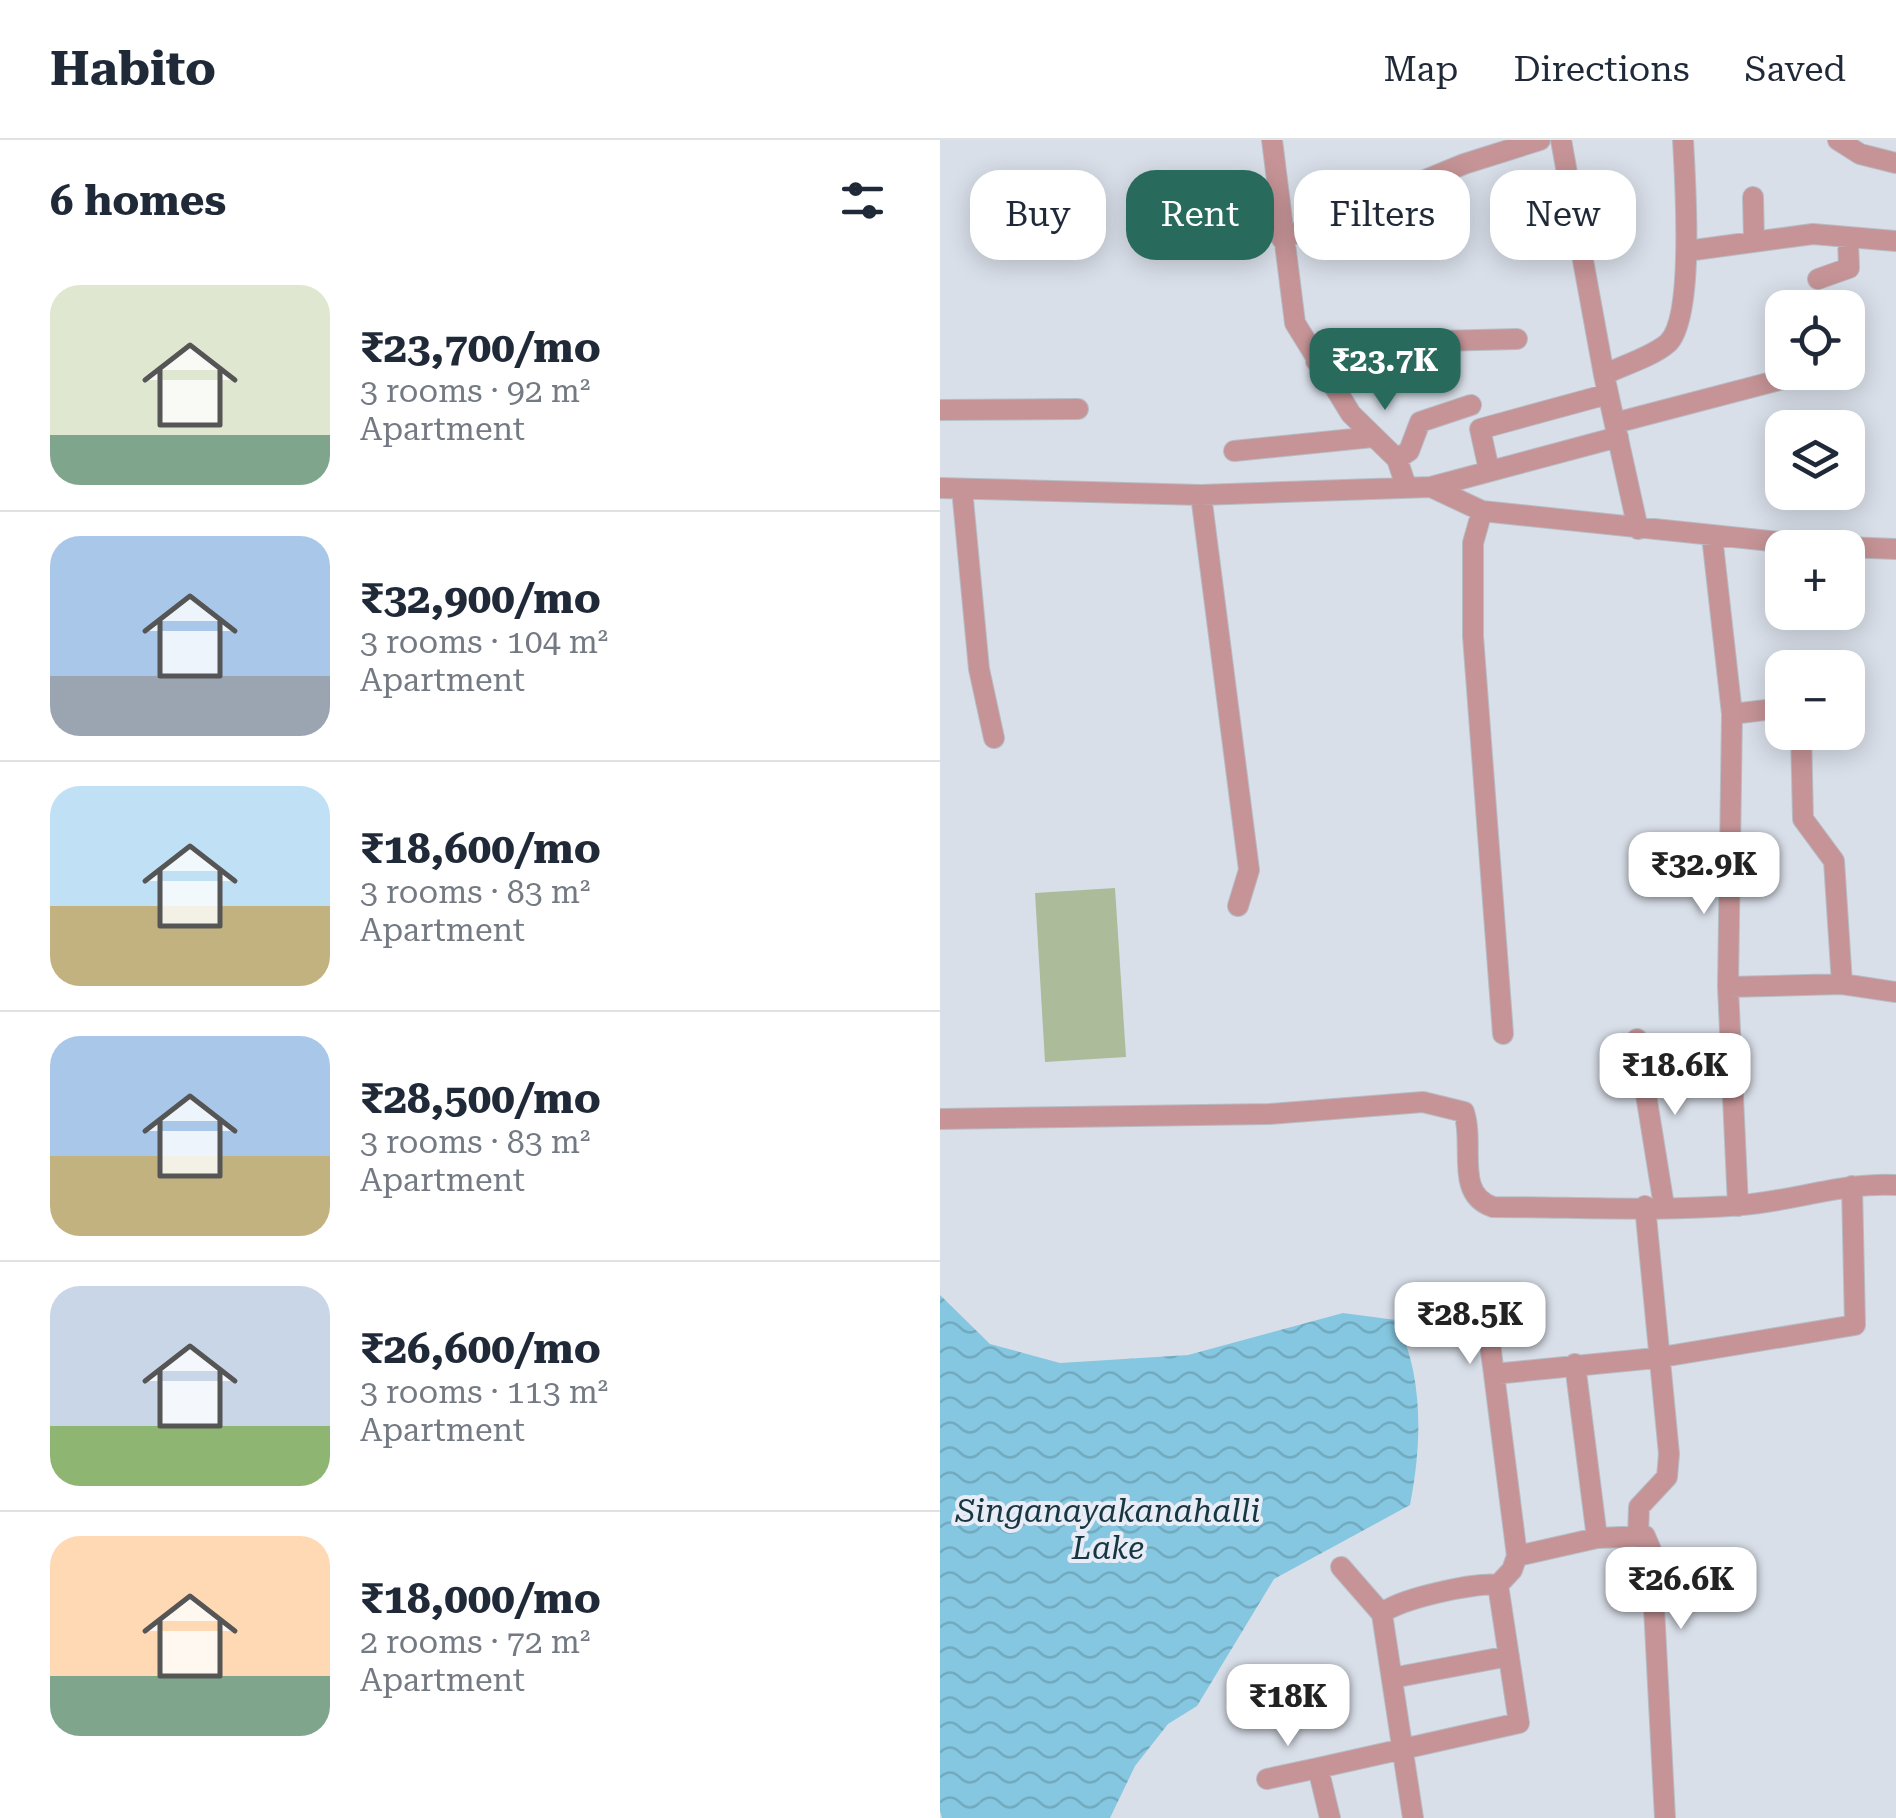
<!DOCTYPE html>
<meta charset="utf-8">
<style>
body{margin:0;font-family:"Roboto Serif",serif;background:#f6f6f7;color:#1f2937;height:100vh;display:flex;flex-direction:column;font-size:38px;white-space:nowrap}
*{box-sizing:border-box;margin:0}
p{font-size:32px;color:#747a83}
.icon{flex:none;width:55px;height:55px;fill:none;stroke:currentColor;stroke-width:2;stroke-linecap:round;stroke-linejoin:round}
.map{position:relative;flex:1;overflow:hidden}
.sheet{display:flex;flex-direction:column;background:#fff;width:940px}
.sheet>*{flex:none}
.banner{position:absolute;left:30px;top:30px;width:775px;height:90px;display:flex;gap:20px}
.tools{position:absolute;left:825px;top:150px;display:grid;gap:20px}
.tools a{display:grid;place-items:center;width:100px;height:100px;border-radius:20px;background:#fff;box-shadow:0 5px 25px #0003;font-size:50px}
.price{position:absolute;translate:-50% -85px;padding:0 22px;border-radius:20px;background:#fff;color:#222;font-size:32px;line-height:65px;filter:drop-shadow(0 2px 5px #0008)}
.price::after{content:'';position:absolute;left:50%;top:60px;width:30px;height:22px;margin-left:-15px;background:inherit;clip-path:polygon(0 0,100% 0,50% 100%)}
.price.current{background:#286b5d;color:#fff}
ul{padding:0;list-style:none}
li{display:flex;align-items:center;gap:30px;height:250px;padding:0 50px}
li+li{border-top:2px solid #e0e1e3}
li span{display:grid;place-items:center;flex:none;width:280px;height:200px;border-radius:30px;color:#555}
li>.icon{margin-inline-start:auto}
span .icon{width:120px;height:120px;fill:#fffc;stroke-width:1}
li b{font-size:42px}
h2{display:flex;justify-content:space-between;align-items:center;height:120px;padding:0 50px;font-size:42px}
.chip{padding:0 35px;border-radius:30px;background:#fff;box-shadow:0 5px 25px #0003;font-size:35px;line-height:90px}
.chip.current{background:#286b5d;color:#fff}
header{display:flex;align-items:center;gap:60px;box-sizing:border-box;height:140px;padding:0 50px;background:#fff;border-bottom:2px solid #e0e1e3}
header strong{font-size:48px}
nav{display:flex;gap:55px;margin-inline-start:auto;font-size:35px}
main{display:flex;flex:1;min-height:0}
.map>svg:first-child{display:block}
</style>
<header>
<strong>Habito</strong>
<nav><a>Map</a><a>Directions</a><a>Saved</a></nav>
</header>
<main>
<section class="sheet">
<h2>6 homes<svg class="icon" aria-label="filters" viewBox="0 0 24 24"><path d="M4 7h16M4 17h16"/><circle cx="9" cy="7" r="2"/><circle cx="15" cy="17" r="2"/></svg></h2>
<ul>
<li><span style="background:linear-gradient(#dfe7d0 75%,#7fa58c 0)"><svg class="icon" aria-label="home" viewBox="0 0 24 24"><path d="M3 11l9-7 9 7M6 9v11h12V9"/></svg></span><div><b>₹23,700/mo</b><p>3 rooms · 92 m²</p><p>Apartment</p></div></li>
<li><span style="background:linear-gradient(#a9c7e8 70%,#9aa5b1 0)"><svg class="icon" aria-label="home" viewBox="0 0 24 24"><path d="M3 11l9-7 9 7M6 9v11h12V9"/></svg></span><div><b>₹32,900/mo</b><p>3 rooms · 104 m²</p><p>Apartment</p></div></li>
<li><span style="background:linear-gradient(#bfe0f5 60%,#c2b280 0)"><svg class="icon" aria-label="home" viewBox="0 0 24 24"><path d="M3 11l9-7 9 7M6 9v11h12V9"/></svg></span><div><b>₹18,600/mo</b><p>3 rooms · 83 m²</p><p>Apartment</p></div></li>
<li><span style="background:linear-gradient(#a9c7e8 60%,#c2b280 0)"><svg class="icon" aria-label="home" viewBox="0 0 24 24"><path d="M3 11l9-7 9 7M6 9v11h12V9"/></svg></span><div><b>₹28,500/mo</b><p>3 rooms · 83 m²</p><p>Apartment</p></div></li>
<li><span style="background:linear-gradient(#c9d6e8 70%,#8fb573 0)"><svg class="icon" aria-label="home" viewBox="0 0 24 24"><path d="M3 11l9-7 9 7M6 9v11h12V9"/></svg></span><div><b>₹26,600/mo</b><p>3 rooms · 113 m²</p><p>Apartment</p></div></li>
<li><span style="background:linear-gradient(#ffd9b3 70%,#7fa58c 0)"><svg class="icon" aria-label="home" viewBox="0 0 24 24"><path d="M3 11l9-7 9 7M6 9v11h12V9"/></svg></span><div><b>₹18,000/mo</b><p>2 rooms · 72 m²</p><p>Apartment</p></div></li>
</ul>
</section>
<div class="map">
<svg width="956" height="1678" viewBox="0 0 956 1678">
<defs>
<pattern id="water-waves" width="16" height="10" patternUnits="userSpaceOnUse" patternTransform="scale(2.5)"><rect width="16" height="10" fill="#85c7e0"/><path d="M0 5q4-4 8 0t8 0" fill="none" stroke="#72abc0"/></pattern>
</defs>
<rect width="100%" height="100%" fill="#d9dfe9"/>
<!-- park -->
<path fill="#acbb9a" d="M 175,748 L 186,917 L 105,922 L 95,753 Z"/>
<!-- water -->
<path fill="url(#water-waves)" d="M 0,1155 L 50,1204 L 120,1223 L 248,1215 L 403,1173 L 456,1180 C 484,1236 482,1304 470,1365 L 334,1439 L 257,1566 L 228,1584 L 195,1626 L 170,1678 L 2,1678 L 0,1671 Z"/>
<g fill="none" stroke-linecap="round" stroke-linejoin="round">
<!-- minor casing -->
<g stroke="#b7bdc6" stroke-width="22">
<path id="minor" d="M 332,0 L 355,183 L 411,274 L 457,319 L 466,346
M 621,0 L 664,235 L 698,389
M 898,0 L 920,14 L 956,23
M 813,57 L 814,101
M 342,99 L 524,24 L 600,0
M 747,111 L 873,94 L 956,101
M 878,139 L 909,128 L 908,100
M 893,163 L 894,168
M 376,221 L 420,203 L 577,199
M 664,235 C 683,225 712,217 728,203 C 755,177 745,39 743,0
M 0,270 L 138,269
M 675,283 L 870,232
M 294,311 L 433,297
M 457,319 L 469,311 L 480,282 L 531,265
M 549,330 L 540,289 L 668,254
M 491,347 L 678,297
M 0,348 L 261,355 L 491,347 L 542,371 L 878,406 L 956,409
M 22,349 L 39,529 L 54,598
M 261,355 L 309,730 L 298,766
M 542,371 L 533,403 L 533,496 L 563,894
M 772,396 L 792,574
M 861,592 L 863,679 L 894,721 L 902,844 L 956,852
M 788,847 L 902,844
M 697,899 L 724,1066
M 0,979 L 329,974 L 483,962 L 524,972 C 535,1006 514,1054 553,1067 C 635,1067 720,1072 802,1065 C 853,1061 905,1042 956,1045
M 798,1066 L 788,847 L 792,574 L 842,568
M 546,1173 L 554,1234
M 635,1224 L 657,1398
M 698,1397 L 699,1367 L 727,1337 L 729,1314 L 705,1066
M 577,1416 L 657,1398 L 705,1396 L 711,1410 L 725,1678
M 401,1427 L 442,1474
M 558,1445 L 572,1430 L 577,1416 L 554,1234 L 716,1218 L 915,1185 L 912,1046
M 452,1538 L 569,1516
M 327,1639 L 378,1628
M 390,1678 L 378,1628 L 579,1583 L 558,1445
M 473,1678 L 442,1474 C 456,1459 537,1442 558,1445"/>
</g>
<!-- minor -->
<use href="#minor" stroke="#c69497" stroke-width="20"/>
</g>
<g text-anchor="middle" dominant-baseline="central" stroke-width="8" stroke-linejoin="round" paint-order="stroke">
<!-- water labels -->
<g font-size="32" font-style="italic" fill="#163641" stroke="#e7ecf6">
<text x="168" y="1371">Singanayakanahalli<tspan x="168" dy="37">Lake</tspan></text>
</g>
</g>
</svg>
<div class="tools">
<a><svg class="icon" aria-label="locate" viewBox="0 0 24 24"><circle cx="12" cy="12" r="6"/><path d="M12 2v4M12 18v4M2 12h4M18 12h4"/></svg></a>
<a><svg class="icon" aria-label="layers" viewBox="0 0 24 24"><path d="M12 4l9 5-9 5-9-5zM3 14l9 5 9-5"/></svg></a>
<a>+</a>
<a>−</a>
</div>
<b class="price current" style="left:445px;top:273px">₹23.7K</b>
<b class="price" style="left:764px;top:777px">₹32.9K</b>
<b class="price" style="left:735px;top:978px">₹18.6K</b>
<b class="price" style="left:530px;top:1227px">₹28.5K</b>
<b class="price" style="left:741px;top:1492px">₹26.6K</b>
<b class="price" style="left:348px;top:1609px">₹18K</b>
<div class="banner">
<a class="chip">Buy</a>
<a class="chip current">Rent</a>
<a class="chip">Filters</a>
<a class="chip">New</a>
</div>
</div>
</main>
